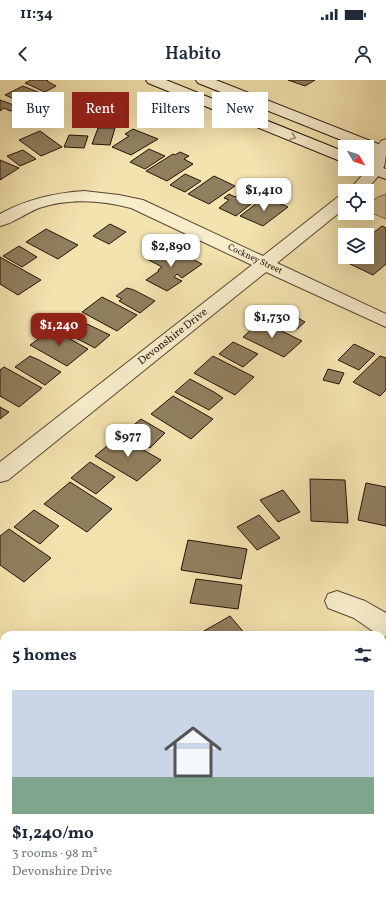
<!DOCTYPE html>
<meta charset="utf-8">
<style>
body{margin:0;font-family:Vollkorn,serif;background:#f6f6f7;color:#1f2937;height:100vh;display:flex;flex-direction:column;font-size:15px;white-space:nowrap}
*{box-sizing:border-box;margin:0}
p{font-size:13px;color:#747a83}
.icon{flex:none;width:22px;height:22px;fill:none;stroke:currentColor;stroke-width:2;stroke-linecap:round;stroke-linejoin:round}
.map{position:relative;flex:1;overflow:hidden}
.sheet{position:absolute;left:0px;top:551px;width:386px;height:268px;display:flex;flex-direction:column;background:#fff;border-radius:12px 12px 0 0;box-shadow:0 4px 16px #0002}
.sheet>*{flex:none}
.hud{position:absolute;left:12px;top:12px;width:362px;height:36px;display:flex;gap:8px}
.needle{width:26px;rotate:129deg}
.controls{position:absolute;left:338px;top:60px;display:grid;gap:8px}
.controls a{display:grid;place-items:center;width:36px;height:36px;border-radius:0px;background:#fff;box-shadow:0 4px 16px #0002;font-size:20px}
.price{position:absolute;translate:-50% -34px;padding:0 9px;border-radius:8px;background:#fff;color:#222;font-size:13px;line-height:26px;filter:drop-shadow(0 1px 2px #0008)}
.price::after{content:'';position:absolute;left:50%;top:24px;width:12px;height:9px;margin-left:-6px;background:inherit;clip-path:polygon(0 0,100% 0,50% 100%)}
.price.active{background:#8f2418;color:#fff}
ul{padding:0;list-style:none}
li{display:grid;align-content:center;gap:8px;height:212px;padding:0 12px}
li span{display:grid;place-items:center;height:124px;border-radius:0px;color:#555}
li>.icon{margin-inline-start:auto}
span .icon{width:72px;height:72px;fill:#fffc;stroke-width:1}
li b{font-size:17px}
h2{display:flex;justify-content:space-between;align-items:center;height:48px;padding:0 12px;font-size:17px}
.tag{padding:0 14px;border-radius:0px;background:#fff;box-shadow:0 4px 16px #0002;font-size:14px;line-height:36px}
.tag.active{background:#8f2418;color:#fff}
.status{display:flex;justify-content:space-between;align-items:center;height:28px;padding:0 20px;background:#fff;direction:ltr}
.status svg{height:11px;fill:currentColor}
header{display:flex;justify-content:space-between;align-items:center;height:52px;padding:0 12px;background:#fff;font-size:18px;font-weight:600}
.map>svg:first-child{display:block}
</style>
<div class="status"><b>11:34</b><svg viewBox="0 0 49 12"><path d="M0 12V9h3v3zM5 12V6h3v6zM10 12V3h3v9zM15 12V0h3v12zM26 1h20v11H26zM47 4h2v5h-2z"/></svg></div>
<header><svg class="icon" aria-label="back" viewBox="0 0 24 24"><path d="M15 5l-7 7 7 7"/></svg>Habito<svg class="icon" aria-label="person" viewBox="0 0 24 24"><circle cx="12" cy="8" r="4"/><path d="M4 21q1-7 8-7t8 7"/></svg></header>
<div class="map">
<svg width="386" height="819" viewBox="0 0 386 819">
<rect width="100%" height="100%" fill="#f3e3af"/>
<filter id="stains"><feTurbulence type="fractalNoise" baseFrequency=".005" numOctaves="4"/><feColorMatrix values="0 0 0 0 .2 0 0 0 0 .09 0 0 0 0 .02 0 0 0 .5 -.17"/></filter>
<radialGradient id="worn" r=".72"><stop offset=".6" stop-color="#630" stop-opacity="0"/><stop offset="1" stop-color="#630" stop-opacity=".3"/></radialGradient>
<!-- green -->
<path fill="#d0bf92" stroke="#7a684c" d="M 386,114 L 386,139 L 367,131 L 367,125 L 378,117 Z"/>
<!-- building -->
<path fill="#907f5e" stroke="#251207" d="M 31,0 L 48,0 L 47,1 L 56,6 L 45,12 L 25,3 Z
M 288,0 L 315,0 L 305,6 Z
M 23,6 L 50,17 L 32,27 L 5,15 Z
M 0,20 L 11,24 L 17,28 L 10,31 L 4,28 L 0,31 Z
M 98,48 L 115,48 L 110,65 L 92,64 Z
M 133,49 L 158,59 L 131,75 L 112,67 L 129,56 L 125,54 Z
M 40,51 L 62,67 L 41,76 L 19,60 Z
M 69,55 L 88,56 L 84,68 L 64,67 Z
M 149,69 L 165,76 L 145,89 L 130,82 Z
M 23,70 L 36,79 L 20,86 L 7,76 Z
M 180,72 L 189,76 L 184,79 L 193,84 L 167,101 L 146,91 L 173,74 L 175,75 Z
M 0,80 L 19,88 L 0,100 Z
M 185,94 L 201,101 L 185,112 L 170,105 Z
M 214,96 L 235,106 L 209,124 L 188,114 Z
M 229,114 L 235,117 L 238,114 L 251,119 L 247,122 L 251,124 L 236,136 L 219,128 L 229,120 L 224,118 Z
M 265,117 L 288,127 L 263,146 L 240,136 Z
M 110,144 L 126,152 L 109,164 L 93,156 Z
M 382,146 L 386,148 L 386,184 L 373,195 L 348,183 L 356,177 L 367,177 L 367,168 L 370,165 L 367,163 L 367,158 Z
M 46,149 L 78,165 L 58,179 L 26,162 Z
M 19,166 L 37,177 L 22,187 L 3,176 Z
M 167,166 L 202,184 L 182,198 L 177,194 L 174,197 L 182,201 L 167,211 L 146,200 L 159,191 L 158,190 L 162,187 L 147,179 Z
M 0,177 L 41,200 L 18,215 L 0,204 Z
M 127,208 L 134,210 L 155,221 L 140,233 L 119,221 L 122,219 L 116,216 Z
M 102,217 L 137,235 L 117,251 L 82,232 Z
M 276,226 L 299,237 L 298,238 L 305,242 L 297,249 L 290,245 L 285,249 L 262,237 Z
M 261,241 L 302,261 L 284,277 L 243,257 Z
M 87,244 L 110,255 L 95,268 L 72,256 Z
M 52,249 L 88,269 L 67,286 L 30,265 Z
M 233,262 L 258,274 L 243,287 L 219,274 Z
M 354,264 L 375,274 L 359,290 L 338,280 Z
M 30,276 L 39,280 L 61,292 L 45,305 L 15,287 Z
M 213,276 L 254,297 L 235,315 L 194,293 Z
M 380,276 L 386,278 L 386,310 L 380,316 L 353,302 Z
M 4,287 L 42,308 L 19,327 L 0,316 L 0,290 Z
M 328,289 L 344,293 L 339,304 L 323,300 Z
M 190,299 L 214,312 L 223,318 L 209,330 L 175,312 Z
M 173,316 L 213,339 L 191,359 L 151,334 Z
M 0,327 L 9,332 L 0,339 Z
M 141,339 L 165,353 L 150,368 L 124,353 Z
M 119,356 L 161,380 L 137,401 L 95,376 Z
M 90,382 L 115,397 L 96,414 L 71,398 Z
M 310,399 L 345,400 L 348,443 L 311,441 Z
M 70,402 L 112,429 L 87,452 L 44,424 Z
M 366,403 L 386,407 L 386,446 L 358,440 Z
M 283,410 L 300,432 L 278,442 L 260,420 Z
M 34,430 L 59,446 L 40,464 L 14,447 Z
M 259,435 L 280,458 L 257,470 L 237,447 Z
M 9,449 L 51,478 L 24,502 L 0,485 L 0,456 Z
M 188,460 L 247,469 L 241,499 L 181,490 Z
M 196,499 L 242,505 L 238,529 L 190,523 Z
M 230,536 L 246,555 L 197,555 Z
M 4,640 L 4,697 L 0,701 L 0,644 Z
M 386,675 L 386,753 L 382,755 L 382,677 Z"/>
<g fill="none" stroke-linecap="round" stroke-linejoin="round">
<!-- minor casing -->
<g stroke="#584631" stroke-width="2">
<path id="minor" d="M 386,59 C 386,90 386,88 365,111 L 348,111 L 368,89 L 374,71 L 381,61 Z
M 84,111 L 119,115 L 143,120 L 263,176 L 339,116 L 345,115 L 345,128 L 277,183 L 386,234 L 386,247 L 266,192 L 8,400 L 0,402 L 0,382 L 252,185 L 131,128 C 101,120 69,118 39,128 C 26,133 14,143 0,146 L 0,134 C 27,119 54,113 84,111 Z
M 337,511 L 365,521 L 386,533 L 386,557 L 377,554 L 354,538 L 328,528 L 325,521 L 328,514 Z"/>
</g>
<!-- secondary casing -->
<g stroke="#251207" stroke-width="2">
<path id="secondary" d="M 146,0 L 166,0 L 345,72 L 345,83 L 148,3 Z
M 196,0 L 216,0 L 386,67 L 386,77 L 367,70 L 367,67 L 359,67 L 198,3 Z
M 367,82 L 386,89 L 386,99 L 361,90 L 360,89 L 367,89 Z"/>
</g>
<!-- minor -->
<use href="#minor" fill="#f7edcb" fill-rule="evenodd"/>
<!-- secondary -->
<use href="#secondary" fill="#f7edcb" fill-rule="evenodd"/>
</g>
<!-- one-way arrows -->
<defs><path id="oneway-chevron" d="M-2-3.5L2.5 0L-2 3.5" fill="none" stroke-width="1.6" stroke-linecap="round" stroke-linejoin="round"/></defs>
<use stroke="#988a73" href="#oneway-chevron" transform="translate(293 57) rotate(22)"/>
<g text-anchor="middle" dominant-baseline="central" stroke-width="4" stroke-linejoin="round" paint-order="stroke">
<!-- far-street labels -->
<g font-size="9" fill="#251207" stroke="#f7edcb">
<text transform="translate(255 179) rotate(25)">Cockney Street</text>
</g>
<!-- street labels -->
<g font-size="11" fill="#251207" stroke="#f7edcb">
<text transform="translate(173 257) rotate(-38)">Devonshire Drive</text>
</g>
</g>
<rect width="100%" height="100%" filter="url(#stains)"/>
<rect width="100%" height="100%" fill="url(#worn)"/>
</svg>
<div class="controls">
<a><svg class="needle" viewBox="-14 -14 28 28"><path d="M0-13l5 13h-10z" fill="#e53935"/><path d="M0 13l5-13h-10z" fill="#747a83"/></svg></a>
<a><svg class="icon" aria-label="locate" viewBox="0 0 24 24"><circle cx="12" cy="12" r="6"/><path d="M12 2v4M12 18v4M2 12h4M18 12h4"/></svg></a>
<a><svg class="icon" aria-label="layers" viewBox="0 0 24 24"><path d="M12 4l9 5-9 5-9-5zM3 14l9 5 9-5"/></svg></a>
</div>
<b class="price" style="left:264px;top:132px">$1,410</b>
<b class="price" style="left:171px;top:188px">$2,890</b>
<b class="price" style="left:272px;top:259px">$1,730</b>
<b class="price active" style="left:59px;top:267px">$1,240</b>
<b class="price" style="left:128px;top:378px">$977</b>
<div class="hud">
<a class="tag">Buy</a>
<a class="tag active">Rent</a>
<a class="tag">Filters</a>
<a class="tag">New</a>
</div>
<section class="sheet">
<h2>5 homes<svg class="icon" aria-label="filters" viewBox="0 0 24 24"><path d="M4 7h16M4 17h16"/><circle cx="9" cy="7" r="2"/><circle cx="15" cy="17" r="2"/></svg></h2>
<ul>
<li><span style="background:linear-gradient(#c9d6e8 70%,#7fa58c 0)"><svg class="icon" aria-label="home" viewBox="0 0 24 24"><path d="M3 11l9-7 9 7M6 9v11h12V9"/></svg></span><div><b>$1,240/mo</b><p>3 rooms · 98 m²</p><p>Devonshire Drive</p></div></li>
</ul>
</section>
</div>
